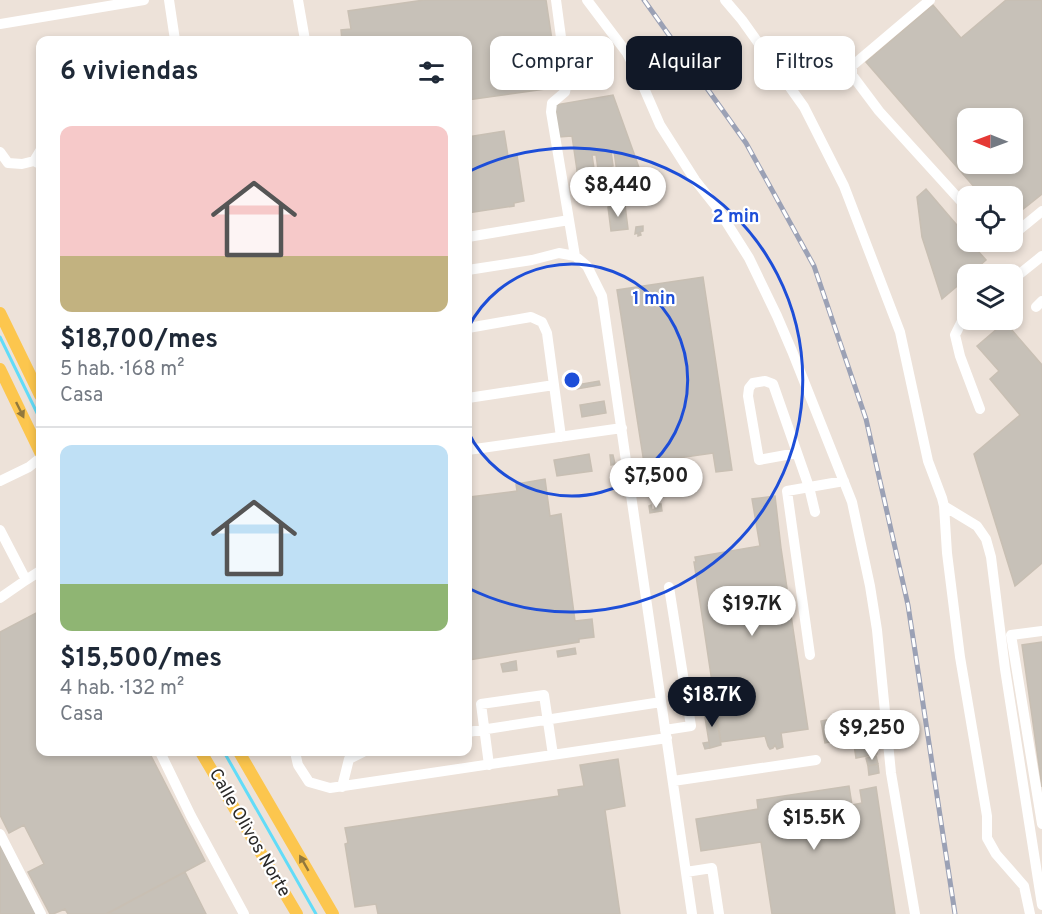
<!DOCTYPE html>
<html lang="es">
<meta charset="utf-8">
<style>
body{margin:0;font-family:Overpass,sans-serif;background:#f2f2f3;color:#1f2937;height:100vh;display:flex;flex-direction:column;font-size:22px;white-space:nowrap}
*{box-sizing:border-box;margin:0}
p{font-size:20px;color:#747a83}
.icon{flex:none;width:33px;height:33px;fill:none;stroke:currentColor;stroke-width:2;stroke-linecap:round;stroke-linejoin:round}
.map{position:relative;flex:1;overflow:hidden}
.drawer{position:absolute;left:36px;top:36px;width:436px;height:720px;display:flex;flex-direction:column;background:#fff;border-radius:12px;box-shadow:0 3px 9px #0003}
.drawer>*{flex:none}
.banner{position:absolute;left:490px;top:36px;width:460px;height:54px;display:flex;gap:12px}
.needle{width:39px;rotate:271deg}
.controls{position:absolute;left:957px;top:108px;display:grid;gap:12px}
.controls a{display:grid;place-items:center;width:66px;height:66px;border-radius:12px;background:#fff;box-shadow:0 3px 9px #0003;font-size:30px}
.price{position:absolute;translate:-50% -51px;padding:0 14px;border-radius:21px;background:#fff;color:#222;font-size:20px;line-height:39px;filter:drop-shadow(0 2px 3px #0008)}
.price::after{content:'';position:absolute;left:50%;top:36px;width:18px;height:14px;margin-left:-9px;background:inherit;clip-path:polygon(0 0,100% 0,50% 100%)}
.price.selected{background:#111827;color:#fff}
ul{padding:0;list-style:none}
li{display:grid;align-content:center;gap:12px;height:318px;padding:0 24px}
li+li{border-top:2px solid #e0e1e3}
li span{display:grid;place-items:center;height:186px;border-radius:12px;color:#555}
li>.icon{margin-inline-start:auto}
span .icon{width:108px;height:108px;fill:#fffc;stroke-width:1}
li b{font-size:26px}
h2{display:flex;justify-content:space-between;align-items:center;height:72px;padding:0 24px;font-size:26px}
.tag{padding:0 21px;border-radius:12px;background:#fff;box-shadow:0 3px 9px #0003;font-size:21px;line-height:54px}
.tag.selected{background:#111827;color:#fff}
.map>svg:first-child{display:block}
</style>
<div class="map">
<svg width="1042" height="914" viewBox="0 0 1042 914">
<rect width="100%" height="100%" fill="#ede2d9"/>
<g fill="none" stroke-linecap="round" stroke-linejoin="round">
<!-- stream -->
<path stroke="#62dcf8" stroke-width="3" d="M 0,337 L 40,419
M 224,752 L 316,914"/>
</g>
<!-- building -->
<path fill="#c7c1b8" stroke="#c8bfb3" stroke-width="1.5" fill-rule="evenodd" d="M 424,0 L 546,0 L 559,87 L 468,100 L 468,40 L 342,40 L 341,30 L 351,29 L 348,11 Z
M 1006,0 L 1042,0 L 1042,194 L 1012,218 L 1012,196 L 982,196 L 866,62 L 933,5 L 961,38 ZM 968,118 L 1012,118 L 1012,164 L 968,164 Z
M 613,95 L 642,176 L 618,180 L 614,151 L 611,151 L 613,166 L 598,169 L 596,155 L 592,155 L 596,182 L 579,184 L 572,136 L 559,137 L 555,105 Z
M 504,131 L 508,156 L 517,155 L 524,201 L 514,203 L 514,206 L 468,213 L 468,137 Z
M 926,189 L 968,238 L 968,242 L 970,242 L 986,260 L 970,274 L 968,274 L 968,277 L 942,299 L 922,237 L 917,197 Z
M 618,204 L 625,205 L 628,229 L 611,231 L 608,207 Z
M 643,226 L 643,231 L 640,232 L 641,235 L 638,236 L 638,233 L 635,234 L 636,227 Z
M 703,277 L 732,470 L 716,472 L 713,453 L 644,463 L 617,290 Z
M 1005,322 L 1042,365 L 1042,563 L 1015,586 L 974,454 L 1020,415 L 990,379 L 999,371 L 977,346 Z
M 599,381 L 600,385 L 577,389 L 576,385 Z
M 604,401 L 606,413 L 582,417 L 580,405 Z
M 589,454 L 592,471 L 557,476 L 554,460 Z
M 610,455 L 613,455 L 615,464 L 611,465 Z
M 545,479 L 550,516 L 561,514 L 575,621 L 592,619 L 594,637 L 579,639 L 579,642 L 468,660 L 468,501 L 470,500 L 470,497 L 517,491 L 516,484 Z
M 775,496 L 781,548 L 808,729 L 781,733 L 783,747 L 777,749 L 775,745 L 773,748 L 770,749 L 768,746 L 765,736 L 721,742 L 694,562 L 696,562 L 695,557 L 760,546 L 752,499 Z
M 658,504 L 661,504 L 662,511 L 650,513 L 649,506 L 651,505 L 652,510 L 655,509 L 655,505 Z
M 40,611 L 40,752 L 149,752 L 205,861 L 106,914 L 68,914 L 65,909 L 53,914 L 50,914 L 28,872 L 44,864 L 24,825 L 9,833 L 0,815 L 0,632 Z
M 1042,642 L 1042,787 L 1022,645 Z
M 575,648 L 576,654 L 558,657 L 557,651 Z
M 516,661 L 517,670 L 503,672 L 501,664 Z
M 715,709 L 721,745 L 710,748 L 704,711 Z
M 870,711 L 877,754 L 856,758 L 853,738 L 825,743 L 821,721 Z
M 709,742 L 710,748 L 705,749 L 703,743 Z
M 876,756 L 878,764 L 868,766 L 866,758 Z
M 618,759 L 625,806 L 605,810 L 620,914 L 378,914 L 376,904 L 355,907 L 345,844 L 348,843 L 345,828 L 559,796 L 558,790 L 584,786 L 580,765 Z
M 878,764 L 879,773 L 869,775 L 868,766 Z
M 849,786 L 852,805 L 862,803 L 860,790 L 876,787 L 895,914 L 772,914 L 761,842 L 701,851 L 696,819 L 758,809 L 757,800 Z
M 0,844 L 36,914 L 0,914 Z
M 185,872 L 206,914 L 107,914 Z"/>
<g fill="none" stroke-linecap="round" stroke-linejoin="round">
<!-- minor -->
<path stroke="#fff" stroke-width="10" d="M 169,0 L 175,40
M 298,0 L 305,40
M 556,0 L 567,82 L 565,92 L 552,103 L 551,112 L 575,256
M 587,0 L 627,53 L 640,79 L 660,125 L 695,180 L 718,209 L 749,258 L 777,316 L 792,351 L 852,502 L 870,586 L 877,630 L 891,773 L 915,914
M 725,0 L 742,20 L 804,107 L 844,186 L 900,332 L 928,461 L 942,498 L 944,506 L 947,553 L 960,657 L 987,816 L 987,838 L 996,854 L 1024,886 L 1030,914
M 930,0 L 852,66 L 852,75 L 879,111 L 968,209
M 0,24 L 144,0
M 0,152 L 8,163 L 22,164 L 34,161 L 40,164
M 34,161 L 40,151
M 1012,231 L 1019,230 L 1042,211
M 468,237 L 569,220
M 468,270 L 532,260 L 559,253 L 575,256 L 587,266 L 602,296 L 692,914
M 1012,280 L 1042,256
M 1036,307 L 1042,301
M 968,315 L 963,319 L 955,335 L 960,356 L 980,409
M 468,328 L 531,317 L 542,322 L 547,333 L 561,437
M 468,398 L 554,385
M 468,450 L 622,428
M 797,453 L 759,460 L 748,396 L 749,388 L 753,383 L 765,381 L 773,384 L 809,487 L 815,512
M 0,481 L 29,467 L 40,458
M 944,506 L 977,526 L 986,539 L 991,557 L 1005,669 L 1042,905
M 0,530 L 26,580 L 0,598
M 26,580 L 40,571
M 1042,631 L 1011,635 L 1042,824
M 810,655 L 787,491 L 844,481
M 665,730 L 691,726 L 669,587
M 468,732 L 661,702
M 160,752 L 191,816 L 244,914
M 295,752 L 298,765 L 309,782 L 330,788 L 667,738
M 489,765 L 481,704 L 544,695 L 553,755
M 673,781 L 816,760
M 342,787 L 349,759 L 363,752
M 0,834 L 41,914
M 686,872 L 712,868 L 719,914"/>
<!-- major -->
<path stroke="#fcc64e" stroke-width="12" d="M 0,313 L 40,395
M 0,369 L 40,452
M 201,752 L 297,914
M 239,752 L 333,914"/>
<!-- rail casing -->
<g stroke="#9ba1b5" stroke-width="5">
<path id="rail" d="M 644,0 L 746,143 L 814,266 L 866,419 L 908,605 L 955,914"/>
</g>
<!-- rail -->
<use href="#rail" stroke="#fff" stroke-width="3" stroke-dasharray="9" stroke-linecap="butt"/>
</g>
<!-- one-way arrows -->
<defs><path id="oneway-solid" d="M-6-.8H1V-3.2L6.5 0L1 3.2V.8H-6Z" transform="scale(1.5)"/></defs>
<g fill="#92783c">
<use href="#oneway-solid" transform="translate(20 410) rotate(64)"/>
<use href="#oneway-solid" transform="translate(304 863) rotate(-120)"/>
</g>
<!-- distance rings -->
<g fill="none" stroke="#1d4ed8" stroke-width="3">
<path d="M468 328A116 116 0 1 1 468 432"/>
<path d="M468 172A232 232 0 1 1 468 588"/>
</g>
<g text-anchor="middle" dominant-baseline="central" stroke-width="4.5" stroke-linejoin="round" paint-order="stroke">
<!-- street labels -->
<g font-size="18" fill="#292929" stroke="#fff">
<text transform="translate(249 833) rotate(60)">Calle Olivos Norte</text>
</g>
</g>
<circle cx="572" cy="380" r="9" fill="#1d4ed8" stroke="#fff" stroke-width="3"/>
<g font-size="18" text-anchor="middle" font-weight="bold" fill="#1d4ed8" stroke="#fff" stroke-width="4.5" stroke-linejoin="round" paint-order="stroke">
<text x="736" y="222">2 min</text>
<text x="654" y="304">1 min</text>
</g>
</svg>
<div class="controls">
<a><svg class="needle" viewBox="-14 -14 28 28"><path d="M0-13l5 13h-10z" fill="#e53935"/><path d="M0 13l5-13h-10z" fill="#747a83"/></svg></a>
<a><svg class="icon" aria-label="locate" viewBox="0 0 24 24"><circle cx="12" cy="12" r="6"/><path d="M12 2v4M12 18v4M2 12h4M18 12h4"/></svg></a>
<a><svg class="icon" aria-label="layers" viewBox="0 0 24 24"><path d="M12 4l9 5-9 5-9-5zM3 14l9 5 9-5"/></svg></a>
</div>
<b class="price" style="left:618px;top:218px">$8,440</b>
<b class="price" style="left:656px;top:509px">$7,500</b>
<b class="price" style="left:752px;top:637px">$19.7K</b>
<b class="price selected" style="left:712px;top:728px">$18.7K</b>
<b class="price" style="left:872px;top:761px">$9,250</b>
<b class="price" style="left:814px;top:851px">$15.5K</b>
<div class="banner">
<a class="tag">Comprar</a>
<a class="tag selected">Alquilar</a>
<a class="tag">Filtros</a>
</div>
<section class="drawer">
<h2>6 viviendas<svg class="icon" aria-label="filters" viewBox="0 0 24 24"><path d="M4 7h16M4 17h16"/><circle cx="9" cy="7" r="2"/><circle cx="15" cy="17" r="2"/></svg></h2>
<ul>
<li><span style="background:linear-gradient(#f6c9c9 70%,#c2b280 0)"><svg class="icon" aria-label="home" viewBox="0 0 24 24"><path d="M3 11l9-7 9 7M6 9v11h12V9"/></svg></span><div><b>$18,700/mes</b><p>5 hab. · 168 m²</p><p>Casa</p></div></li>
<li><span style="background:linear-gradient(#bfe0f5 75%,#8fb573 0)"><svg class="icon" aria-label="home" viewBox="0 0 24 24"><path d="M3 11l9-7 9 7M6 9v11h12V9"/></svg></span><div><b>$15,500/mes</b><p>4 hab. · 132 m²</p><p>Casa</p></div></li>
</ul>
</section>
</div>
